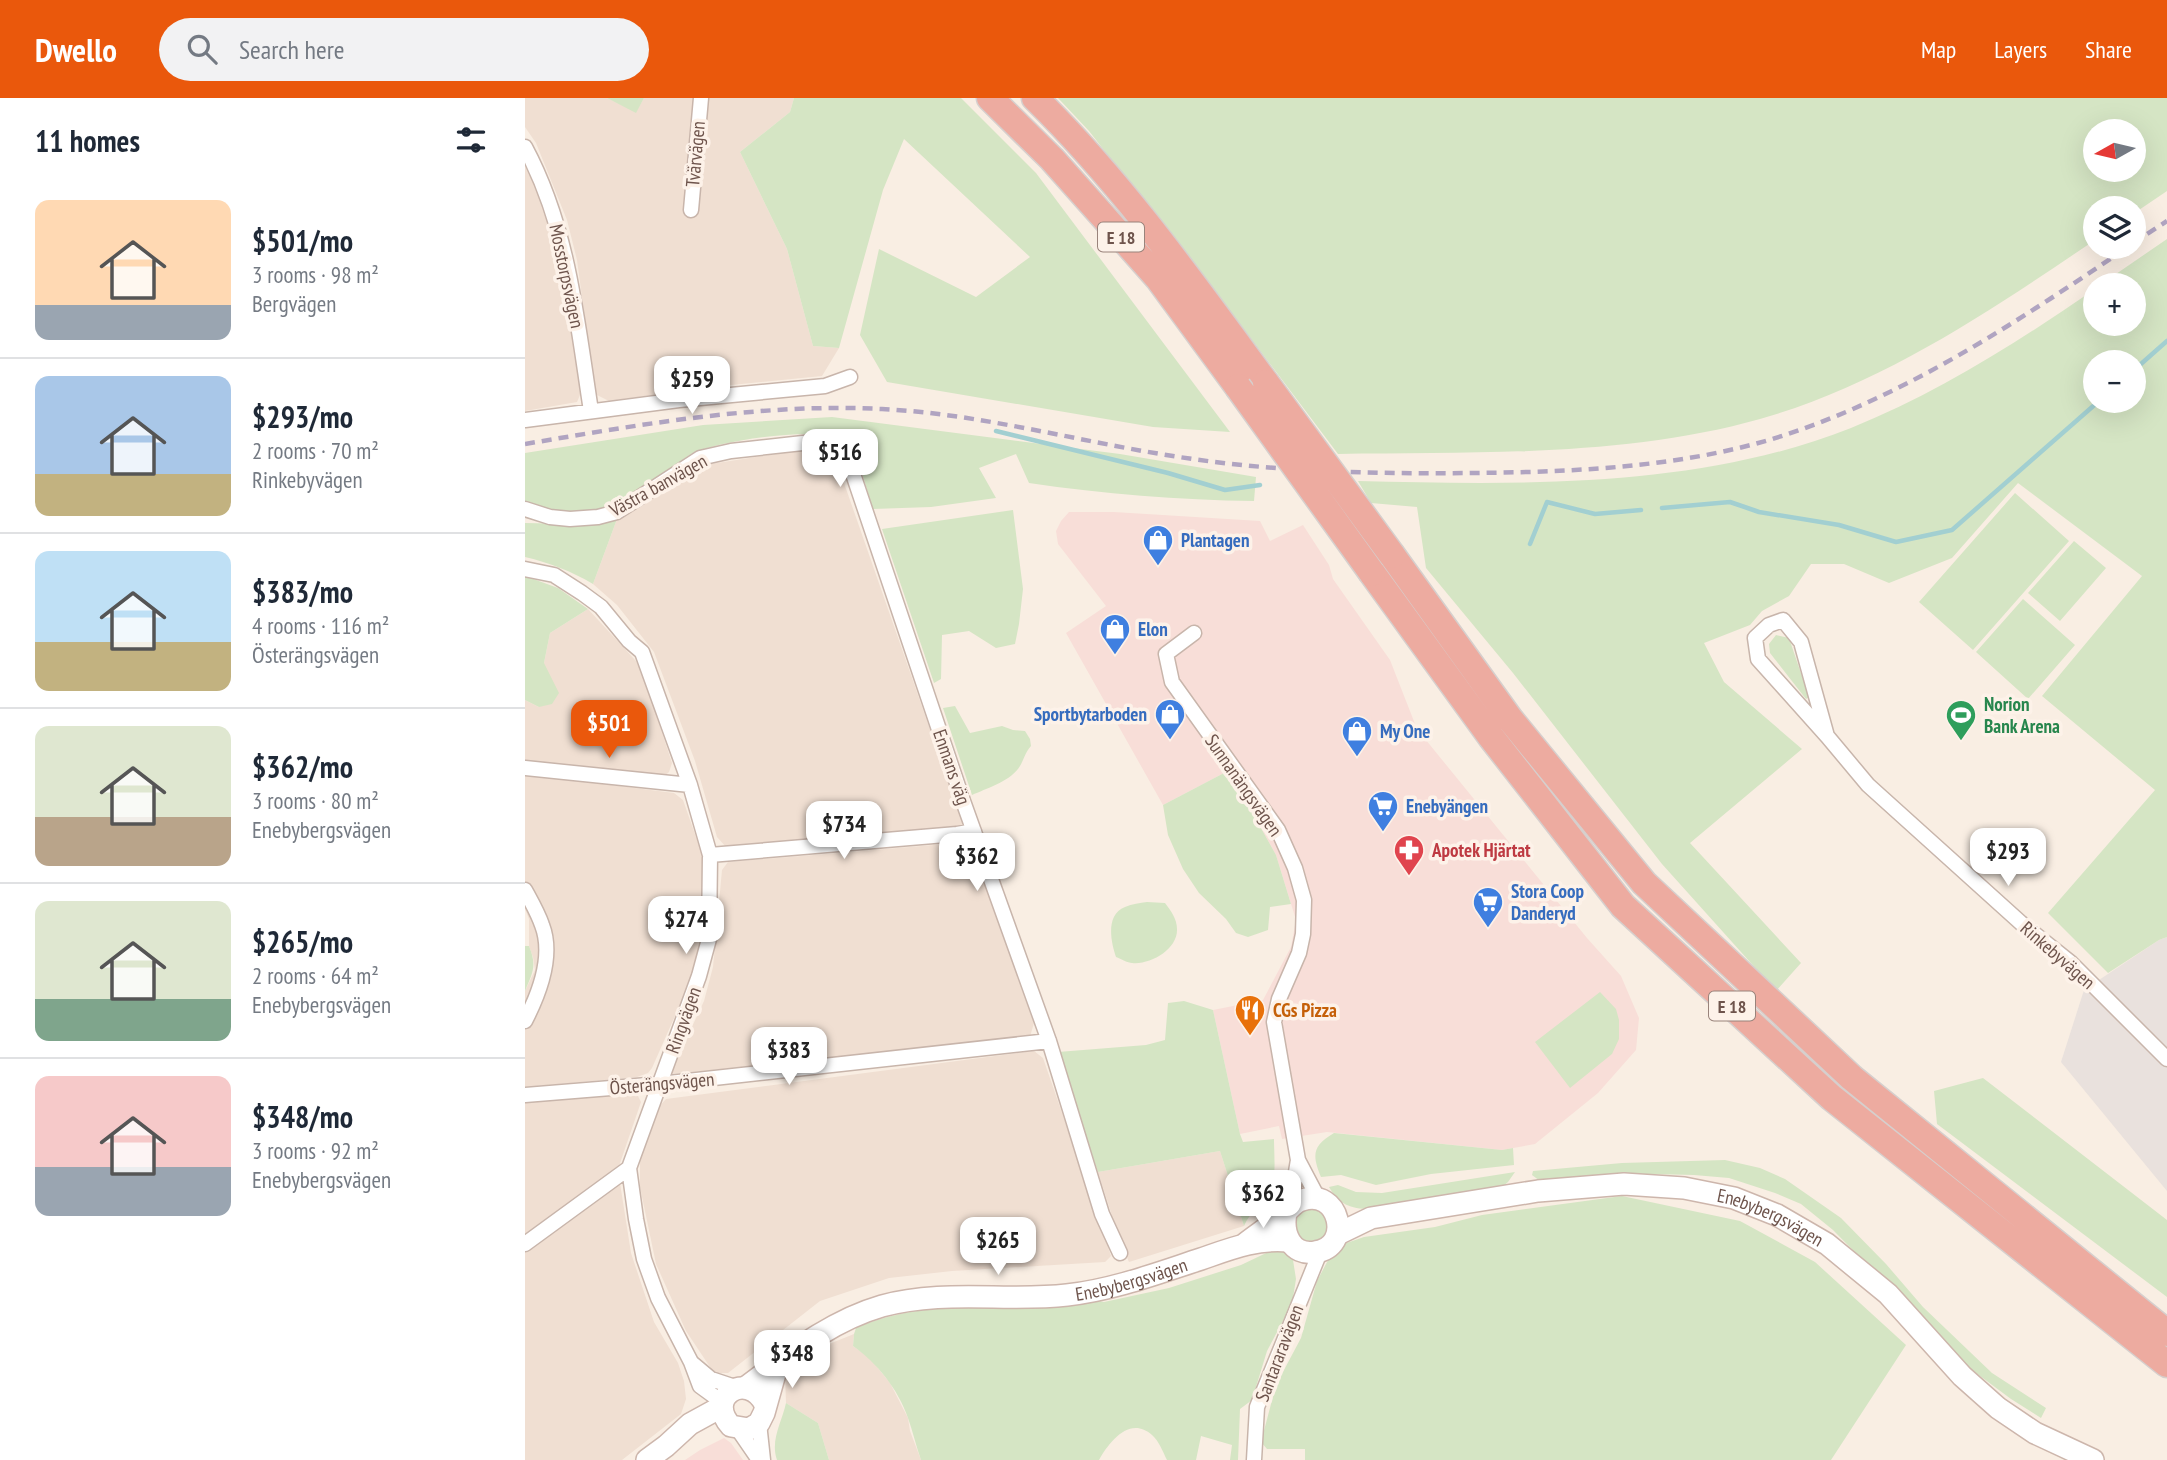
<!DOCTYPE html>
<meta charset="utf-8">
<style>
body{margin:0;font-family:"PT Sans Narrow",sans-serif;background:#f2f2f3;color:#1f2937;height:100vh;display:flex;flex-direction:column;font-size:26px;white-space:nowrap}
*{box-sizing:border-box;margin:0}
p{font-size:23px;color:#747a83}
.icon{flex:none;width:38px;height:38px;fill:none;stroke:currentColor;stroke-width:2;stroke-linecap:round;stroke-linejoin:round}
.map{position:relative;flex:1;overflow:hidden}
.panel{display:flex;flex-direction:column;background:#fff;width:525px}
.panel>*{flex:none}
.needle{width:46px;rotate:262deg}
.tools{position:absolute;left:1558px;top:21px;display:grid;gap:14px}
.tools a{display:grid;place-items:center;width:63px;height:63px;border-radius:50%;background:#fff;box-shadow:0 7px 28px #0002;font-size:35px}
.price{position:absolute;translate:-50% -60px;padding:0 16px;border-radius:14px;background:#fff;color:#222;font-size:23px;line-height:46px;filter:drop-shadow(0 2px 4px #0008)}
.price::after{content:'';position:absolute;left:50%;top:42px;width:21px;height:16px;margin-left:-10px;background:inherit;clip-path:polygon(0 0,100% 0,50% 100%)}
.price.selected{background:#ea580c;color:#fff}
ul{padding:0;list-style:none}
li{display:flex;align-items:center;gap:21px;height:175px;padding:0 35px}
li+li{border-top:2px solid #e0e1e3}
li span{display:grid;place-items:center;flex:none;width:196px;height:140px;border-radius:14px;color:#555}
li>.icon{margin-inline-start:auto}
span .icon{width:84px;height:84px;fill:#fffc;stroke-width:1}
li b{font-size:30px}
h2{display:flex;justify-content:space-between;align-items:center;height:84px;padding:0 35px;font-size:30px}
header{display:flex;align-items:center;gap:42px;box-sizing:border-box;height:98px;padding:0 35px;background:#ea580c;color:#fff}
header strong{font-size:33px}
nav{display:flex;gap:38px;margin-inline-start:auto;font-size:24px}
.search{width:490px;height:63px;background:#f2f2f3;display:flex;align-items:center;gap:18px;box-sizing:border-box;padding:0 24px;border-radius:38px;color:#747a83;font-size:26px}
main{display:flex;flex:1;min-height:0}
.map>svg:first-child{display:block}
</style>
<header>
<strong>Dwello</strong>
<div class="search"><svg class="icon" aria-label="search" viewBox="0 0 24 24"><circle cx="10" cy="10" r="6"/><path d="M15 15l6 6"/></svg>Search here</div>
<nav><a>Map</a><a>Layers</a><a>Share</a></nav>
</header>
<main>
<section class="panel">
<h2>11 homes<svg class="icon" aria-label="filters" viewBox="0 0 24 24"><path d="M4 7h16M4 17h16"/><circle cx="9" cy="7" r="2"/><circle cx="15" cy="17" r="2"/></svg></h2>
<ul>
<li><span style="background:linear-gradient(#ffd9b3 75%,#9aa5b1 0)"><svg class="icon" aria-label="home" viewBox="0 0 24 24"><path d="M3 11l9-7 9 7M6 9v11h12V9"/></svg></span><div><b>$501/mo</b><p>3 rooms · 98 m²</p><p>Bergvägen</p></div></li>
<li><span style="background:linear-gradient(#a9c7e8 70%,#c2b280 0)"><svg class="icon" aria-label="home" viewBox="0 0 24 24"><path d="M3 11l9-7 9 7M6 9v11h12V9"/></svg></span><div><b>$293/mo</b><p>2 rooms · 70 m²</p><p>Rinkebyvägen</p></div></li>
<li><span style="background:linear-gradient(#bfe0f5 65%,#c2b280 0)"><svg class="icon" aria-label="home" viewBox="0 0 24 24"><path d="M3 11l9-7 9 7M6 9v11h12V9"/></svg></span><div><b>$383/mo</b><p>4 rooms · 116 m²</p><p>Österängsvägen</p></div></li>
<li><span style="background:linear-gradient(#dfe7d0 65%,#b9a48a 0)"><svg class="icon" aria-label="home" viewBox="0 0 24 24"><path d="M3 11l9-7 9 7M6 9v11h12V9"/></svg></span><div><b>$362/mo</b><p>3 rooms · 80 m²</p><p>Enebybergsvägen</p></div></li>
<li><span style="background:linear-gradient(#dfe7d0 70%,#7fa58c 0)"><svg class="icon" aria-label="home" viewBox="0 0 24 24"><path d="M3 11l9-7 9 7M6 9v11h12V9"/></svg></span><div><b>$265/mo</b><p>2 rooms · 64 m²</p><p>Enebybergsvägen</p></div></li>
<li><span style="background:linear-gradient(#f6c9c9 65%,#9aa5b1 0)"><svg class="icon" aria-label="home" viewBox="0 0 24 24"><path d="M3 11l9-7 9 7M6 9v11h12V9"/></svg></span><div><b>$348/mo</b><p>3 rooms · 92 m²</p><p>Enebybergsvägen</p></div></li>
</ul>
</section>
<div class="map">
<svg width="1642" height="1362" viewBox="0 0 1642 1362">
<rect width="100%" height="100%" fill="#f9eee3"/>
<!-- residential -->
<path fill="#f0dfd2" d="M 0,0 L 82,0 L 111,14 L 119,0 L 269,0 L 265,14 L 215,54 L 262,151 L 288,248 L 314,250 L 297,278 L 176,290 L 84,303 L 70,296 L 52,162 L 42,122 L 11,45 L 0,29 Z
M 0,59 L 9,78 L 34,163 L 58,290 L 52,304 L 0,313 Z
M 297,351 L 311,362 L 438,726 L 431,731 L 201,749 L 192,739 L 170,663 L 129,554 L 92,507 L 68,486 L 92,421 L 179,367 L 276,352 Z
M 63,511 L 111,563 L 118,577 L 147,665 L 144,674 L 135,682 L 0,666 L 0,602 L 14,609 L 19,565 L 25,535 Z
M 0,676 L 149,695 L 158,702 L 177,756 L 178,821 L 169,875 L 127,970 L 123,975 L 112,979 L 0,989 L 0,893 L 10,872 L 8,859 L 4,848 L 4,821 L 0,811 Z
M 433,745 L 446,747 L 509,925 L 504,942 L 145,976 L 179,903 L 188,869 L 197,772 L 203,764 Z
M 509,953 L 518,960 L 573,1119 L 586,1158 L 580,1164 L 427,1173 L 364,1180 L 295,1203 L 203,1275 L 189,1275 L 161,1233 L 131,1166 L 115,1089 L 115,1062 L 132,1011 L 141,1001 Z
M 100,994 L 113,998 L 116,1004 L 94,1068 L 0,1137 L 0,1004 Z
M 695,1053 L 719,1128 L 604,1164 L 596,1146 L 573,1074 Z
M 95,1085 L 106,1155 L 129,1224 L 153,1265 L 159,1283 L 161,1301 L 156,1316 L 97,1362 L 0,1362 L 0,1154 Z
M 329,1236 L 328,1248 L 344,1259 L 365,1285 L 383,1320 L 385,1333 L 396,1362 L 304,1362 L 293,1325 L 261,1305 L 260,1276 L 304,1246 Z"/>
<!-- commercial -->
<path fill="#f8ded8" d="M 544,414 L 589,414 L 735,423 L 745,443 L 778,427 L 804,467 L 808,481 L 865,562 L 892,631 L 1062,840 L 1096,878 L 1114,920 L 1111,952 L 1073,995 L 1010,1046 L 977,1052 L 802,1034 L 757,1041 L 754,1028 L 715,1036 L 688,912 L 738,902 L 766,849 L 771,822 L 751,757 L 727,714 L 699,675 L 638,707 L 541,535 L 581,508 L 533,446 L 531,433 L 536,423 Z
M 199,1340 L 206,1345 L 218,1362 L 160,1362 L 175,1352 Z"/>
<!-- industrial -->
<path fill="#e9e1dd" d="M 1642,839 L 1642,1093 L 1536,964 L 1559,892 L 1634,842 Z"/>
<!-- green -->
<path fill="#d5e5c4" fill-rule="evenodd" d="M 82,0 L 119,0 L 111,15 Z
M 269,0 L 436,0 L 511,75 L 705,334 L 628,329 L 362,284 L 335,237 L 354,151 L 451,199 L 505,159 L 379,41 L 358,92 L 314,250 L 288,248 L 262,151 L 215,54 L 265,14 Z
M 533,0 L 1642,0 L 1642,93 L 1608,116 L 1608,110 L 1570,110 L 1570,142 C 1465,213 1358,286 1235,321 C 1100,359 952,354 813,356 L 712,222 L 564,33 ZM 1570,33 L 1608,33 L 1608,72 L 1570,72 Z
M 1642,141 L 1642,839 L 1634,842 L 1583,875 L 1523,815 L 1630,692 L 1517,598 L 1617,478 L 1493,385 L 1427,460 L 1364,485 L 1319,466 L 1286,466 L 1264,498 L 1237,513 L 1225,527 L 1179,545 L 1199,584 L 1277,651 L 1165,745 L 1276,865 L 1251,893 L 1137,766 L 988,575 L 901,470 L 892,409 L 846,405 L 833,383 C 995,387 1172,391 1326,330 C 1413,295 1493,244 1570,191 L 1570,226 L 1608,226 L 1608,187 L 1575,187 ZM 1570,264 L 1608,264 L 1608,303 L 1570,303 Z
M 307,319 L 595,356 L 731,379 L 729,403 C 653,402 579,396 504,385 L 491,356 L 454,370 L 471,400 L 406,409 L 348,411 C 342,394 333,352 319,342 C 296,327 191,343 166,356 C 159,360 152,367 145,372 C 126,385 106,399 85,408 C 60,418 27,413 0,412 L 0,355 L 178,327 Z
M 1490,395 L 1544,443 L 1448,552 L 1394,504 Z
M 488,412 L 498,491 L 494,526 L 490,546 L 471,550 L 444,533 L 417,537 L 416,581 L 409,585 L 357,431 Z
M 92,421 L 68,486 C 46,473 25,465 0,459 L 0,425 L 47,426 Z
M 1549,443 L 1581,470 L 1535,523 L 1503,495 Z
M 0,478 L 33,490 L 63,511 L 25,535 L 19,565 L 34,595 L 27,606 L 14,609 L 0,602 Z
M 1498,501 L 1550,547 L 1503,601 L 1451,554 Z
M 1251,537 L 1264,540 L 1284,599 L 1281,601 L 1245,555 L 1244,546 Z
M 430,608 L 445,635 L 477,628 L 488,632 L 500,633 L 505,641 L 506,648 C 500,655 499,661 495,668 C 486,683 462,690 447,697 L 418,610 Z
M 699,675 L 727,714 L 751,757 L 766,806 L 745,809 L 743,832 L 723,839 L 711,835 L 701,821 L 674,795 L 658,771 L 643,737 L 638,707 Z
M 622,804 L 640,805 C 646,813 652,821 652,831 C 653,851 626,867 607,865 C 603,865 596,861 591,859 C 586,844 580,817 600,809 C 607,806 615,805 622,804 Z
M 0,848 L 4,848 C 12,868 8,874 0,893 Z
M 1075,894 L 1091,911 L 1094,922 L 1094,941 L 1087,956 L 1045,990 L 1010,944 Z
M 659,903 L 688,912 L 715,1036 L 718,1044 L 749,1041 C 749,1055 752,1085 744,1097 C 736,1109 726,1112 719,1128 L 695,1053 L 573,1074 L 533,954 L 621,947 L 640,942 L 643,905 Z
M 1458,980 L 1642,1122 L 1642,1199 L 1412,1026 L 1409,993 Z
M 809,1035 L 977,1052 L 988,1050 L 989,1067 L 906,1076 L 851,1087 L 816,1077 L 796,1079 C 787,1057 787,1048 809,1035 Z
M 1200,1062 L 1235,1070 L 1260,1081 L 1316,1120 L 1361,1166 L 1398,1209 L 1467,1275 L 1521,1310 L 1516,1320 L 1486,1301 L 1443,1269 L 1308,1132 L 1276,1106 L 1250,1095 L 1204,1080 L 1169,1077 L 1126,1076 L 1015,1083 L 1007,1077 L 1008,1073 L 1097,1065 Z
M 990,1074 L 983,1084 L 977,1089 L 845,1111 C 825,1111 814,1106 804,1089 L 813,1087 L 831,1094 L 857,1095 Z
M 1097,1098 L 1215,1123 L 1290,1164 L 1381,1247 L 1306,1362 L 780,1362 L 780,1351 L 742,1351 L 736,1344 L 751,1287 L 776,1240 L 792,1183 L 810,1149 L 839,1139 L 910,1129 L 957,1117 Z
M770 1128a17 17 0 1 1 34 0a17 17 0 1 1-34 0Z
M 754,1149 L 768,1162 L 771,1181 L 767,1206 L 742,1253 L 727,1302 L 715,1311 L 713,1362 L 705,1362 L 707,1347 L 676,1338 L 671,1362 L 642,1362 C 638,1354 634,1343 627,1337 C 605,1317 584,1344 574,1362 L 396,1362 C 391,1348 388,1334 383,1320 C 373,1291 352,1265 328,1248 L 329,1236 L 331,1230 C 386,1207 429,1210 486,1210 C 515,1210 544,1207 573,1203 L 579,1204 L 644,1190 L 716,1167 Z
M 261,1305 L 293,1325 L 304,1362 L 252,1362 C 245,1342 257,1324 261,1305 Z"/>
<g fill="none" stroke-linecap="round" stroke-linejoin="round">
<!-- stream -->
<path stroke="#a2cfd1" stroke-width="4.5" d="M 1608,273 L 1642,243
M 471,333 L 643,375 L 700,392 L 735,387
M 1137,410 L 1205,404 L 1234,414 L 1314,427 L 1371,444 L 1427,432 L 1574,303
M 1005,446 L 1022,404 L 1070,416 L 1116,412"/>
<!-- minor casing -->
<g stroke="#c8b5ab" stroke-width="17">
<path id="minor" d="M 0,49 C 44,131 52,223 66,313
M 166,112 L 176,0
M 0,322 L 154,302 L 300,288 L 325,279
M 0,411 L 25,419 L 45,421 L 73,419 L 92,414 L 175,360 L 206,353 L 296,343 L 308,346 L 323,361 L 438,703 L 524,943 L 577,1116 L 595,1155
M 0,471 L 29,477 L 57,495 L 76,509 L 104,543 L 117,554 L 165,687 L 185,757 L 184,841 L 174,878 L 104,1070 L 111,1121 L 119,1161 L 133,1200 L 166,1264 L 175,1288 L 197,1304
M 669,535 L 641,556 L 647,584 L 753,732 L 770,770 L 779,802 L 778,836 L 774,855 L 754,901 L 749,924 L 773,1062 L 765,1110
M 1302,638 L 1276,544 L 1258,522 L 1244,527 L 1230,540 L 1233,561 L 1302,638 L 1343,687 L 1496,825 L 1546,865 L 1642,961
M 0,670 L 165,687
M 185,757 L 432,736 L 449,733
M 0,792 C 6,803 13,815 17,827 C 29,858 14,896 0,923
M 0,997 L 135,986 L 524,943
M 773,1062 L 793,1100
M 0,1146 L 104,1070
M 167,1265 L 186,1281 L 213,1290
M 234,1325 L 238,1362
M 212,1330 L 234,1362
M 729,1362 L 732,1309 L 795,1154"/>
</g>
<!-- secondary casing -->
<g stroke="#cdb6ac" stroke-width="24">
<g id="secondary">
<path id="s1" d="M 813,1136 L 846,1120 L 1013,1093 L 1099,1086 L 1159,1090 L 1209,1100 L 1252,1117 L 1302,1146 L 1363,1196 L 1437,1278 L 1473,1310 L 1510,1335 L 1568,1362"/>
<path d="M 721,1145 C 734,1135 748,1126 760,1115 C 766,1110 769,1104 777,1102 C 814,1089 829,1149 790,1154 C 766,1158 757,1135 761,1115"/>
<path id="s2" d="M 221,1289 C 264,1257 305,1223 357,1208 C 418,1191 481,1204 542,1197 C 588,1192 633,1175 676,1161 C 705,1151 732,1140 763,1143"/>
<path d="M 240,1306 C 222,1272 179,1299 206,1328 L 224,1331 L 234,1325 L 239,1315 L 253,1265"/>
<path d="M 122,1362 L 141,1348 L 165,1326 L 196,1309"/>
</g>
</g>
<!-- motorway casing -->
<g stroke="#d6cfcd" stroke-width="29">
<path id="motorway" d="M 465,0 L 527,61 L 633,180 L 713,289
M 510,0 C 597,85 669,187 741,285
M 867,457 L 985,621 L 1119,785 L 1327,980 L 1642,1235
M 847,475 L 966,639 L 1098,808 L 1307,1000 L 1642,1266"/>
</g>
<!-- minor -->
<use href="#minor" stroke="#fff" stroke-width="14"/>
<!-- secondary -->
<use href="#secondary" stroke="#fff" stroke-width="21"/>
<!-- motorway -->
<use href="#motorway" stroke="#edaba0" stroke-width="26"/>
<!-- rail -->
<path stroke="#b0a4c1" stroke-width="4.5" stroke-dasharray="10 7" stroke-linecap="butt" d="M 1608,145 L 1642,123
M 0,346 C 118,326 237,305 357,311 C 457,316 555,344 654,359 C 751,374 848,376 946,375 C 1045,374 1148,370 1244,342 C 1376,302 1490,225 1603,149"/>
<!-- motorway-bridge casing -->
<g stroke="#d6cfcd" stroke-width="29" stroke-linecap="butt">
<path id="motorway-bridge" d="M 741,285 L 867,457
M 713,289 L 847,475"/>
</g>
<!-- motorway-bridge -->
<use href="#motorway-bridge" stroke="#edaba0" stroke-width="26"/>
</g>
<!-- icons -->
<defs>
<g id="shop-pin" transform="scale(1.575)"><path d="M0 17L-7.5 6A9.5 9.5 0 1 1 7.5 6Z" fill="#3f7fe0" stroke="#fdf2e9"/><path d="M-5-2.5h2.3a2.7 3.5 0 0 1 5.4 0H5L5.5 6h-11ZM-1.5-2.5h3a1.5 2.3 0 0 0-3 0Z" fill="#fff"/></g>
<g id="stadium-pin" transform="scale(1.575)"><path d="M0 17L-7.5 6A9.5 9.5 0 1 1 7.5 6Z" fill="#2e9e5b" stroke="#fdf2e9"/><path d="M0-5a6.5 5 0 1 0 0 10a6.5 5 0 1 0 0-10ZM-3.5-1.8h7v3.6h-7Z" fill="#fff"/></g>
<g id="supermarket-pin" transform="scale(1.575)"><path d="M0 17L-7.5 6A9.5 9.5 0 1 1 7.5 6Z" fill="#3f7fe0" stroke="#fdf2e9"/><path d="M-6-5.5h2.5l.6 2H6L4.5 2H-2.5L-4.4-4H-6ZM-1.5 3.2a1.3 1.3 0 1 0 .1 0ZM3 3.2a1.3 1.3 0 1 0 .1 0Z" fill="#fff"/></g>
<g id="pharmacy-pin" transform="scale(1.575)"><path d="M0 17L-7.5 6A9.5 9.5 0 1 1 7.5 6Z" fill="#e0444e" stroke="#fdf2e9"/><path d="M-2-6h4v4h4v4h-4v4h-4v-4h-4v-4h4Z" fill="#fff"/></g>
<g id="restaurant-pin" transform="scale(1.575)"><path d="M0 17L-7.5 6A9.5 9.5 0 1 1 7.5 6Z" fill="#e8710a" stroke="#fdf2e9"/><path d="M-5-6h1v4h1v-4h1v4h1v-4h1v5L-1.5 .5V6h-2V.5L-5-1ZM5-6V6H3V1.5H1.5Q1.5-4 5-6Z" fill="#fff"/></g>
</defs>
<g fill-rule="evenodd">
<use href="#shop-pin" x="633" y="442"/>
<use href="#shop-pin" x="590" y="531"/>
<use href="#shop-pin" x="645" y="616"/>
<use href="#stadium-pin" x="1436" y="617"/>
<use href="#shop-pin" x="832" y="633"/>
<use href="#supermarket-pin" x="858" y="708"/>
<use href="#pharmacy-pin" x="884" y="752"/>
<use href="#supermarket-pin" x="963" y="804"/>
<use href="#restaurant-pin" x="725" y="912"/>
</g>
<g text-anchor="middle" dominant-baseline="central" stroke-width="7" stroke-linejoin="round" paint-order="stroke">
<!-- shield labels -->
<g fill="#fdf2e9" stroke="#99837b" stroke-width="2">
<rect x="573" y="124.5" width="46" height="29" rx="5"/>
<rect x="1184" y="893.5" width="46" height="29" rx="5"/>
</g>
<g font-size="18" font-weight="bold" fill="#6e544c">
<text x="596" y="139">E 18</text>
<text x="1207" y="908">E 18</text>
</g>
<!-- street labels -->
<g font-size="19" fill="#6e544c" stroke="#fdf2e9">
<text transform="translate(170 56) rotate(-85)">Tvärvägen</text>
<text transform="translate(42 178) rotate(78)">Mosstorpsvägen</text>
<text transform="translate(133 387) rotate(-29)">Västra banvägen</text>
<text transform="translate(427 669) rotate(71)">Enmans väg</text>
<text transform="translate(719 687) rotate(55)">Sunnanängsvägen</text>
<text transform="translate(1533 857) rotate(41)">Rinkebyvägen</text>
<text transform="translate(158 922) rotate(-70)">Ringvägen</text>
<text transform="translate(137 985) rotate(-5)">Österängsvägen</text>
<text stroke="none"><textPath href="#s1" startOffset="444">Enebybergsvägen</textPath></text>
<text stroke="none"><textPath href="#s2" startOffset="411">Enebybergsvägen</textPath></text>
<text transform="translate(754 1255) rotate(-69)">Santararavägen</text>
</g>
<!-- shop labels -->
<g font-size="19" font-weight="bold" fill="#366cbe" stroke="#fdf2e9" text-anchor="start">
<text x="656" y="442">Plantagen</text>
<text x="613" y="531">Elon</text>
<text x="622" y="616" text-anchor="end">Sportbytarboden</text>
<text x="855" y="633">My One</text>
<text x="881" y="708">Enebyängen</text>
<text x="986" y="793">Stora Coop<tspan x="986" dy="22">Danderyd</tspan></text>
</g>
<!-- leisure labels -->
<g font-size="19" font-weight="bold" fill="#27864d" stroke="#fdf2e9" text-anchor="start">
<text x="1459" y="606">Norion<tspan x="1459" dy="22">Bank Arena</tspan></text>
</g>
<!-- health labels -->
<g font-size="19" font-weight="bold" fill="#be3a42" stroke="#fdf2e9" text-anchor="start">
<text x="907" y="752">Apotek Hjärtat</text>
</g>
<!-- food labels -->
<g font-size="19" font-weight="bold" fill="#c56008" stroke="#fdf2e9" text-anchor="start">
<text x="748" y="912">CGs Pizza</text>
</g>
</g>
</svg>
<div class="tools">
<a><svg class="needle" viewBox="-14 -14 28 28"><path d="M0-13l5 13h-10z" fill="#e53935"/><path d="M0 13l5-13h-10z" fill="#747a83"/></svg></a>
<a><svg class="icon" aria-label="layers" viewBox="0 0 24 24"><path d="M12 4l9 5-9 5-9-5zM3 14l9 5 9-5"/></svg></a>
<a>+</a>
<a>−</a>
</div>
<b class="price" style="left:167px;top:318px">$259</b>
<b class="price" style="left:315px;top:391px">$516</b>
<b class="price selected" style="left:84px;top:662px">$501</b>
<b class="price" style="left:319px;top:763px">$734</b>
<b class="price" style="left:1483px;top:790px">$293</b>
<b class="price" style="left:452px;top:795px">$362</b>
<b class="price" style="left:161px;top:858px">$274</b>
<b class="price" style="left:264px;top:989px">$383</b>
<b class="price" style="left:738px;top:1132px">$362</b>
<b class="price" style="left:473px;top:1179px">$265</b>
<b class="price" style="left:267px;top:1292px">$348</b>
</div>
</main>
